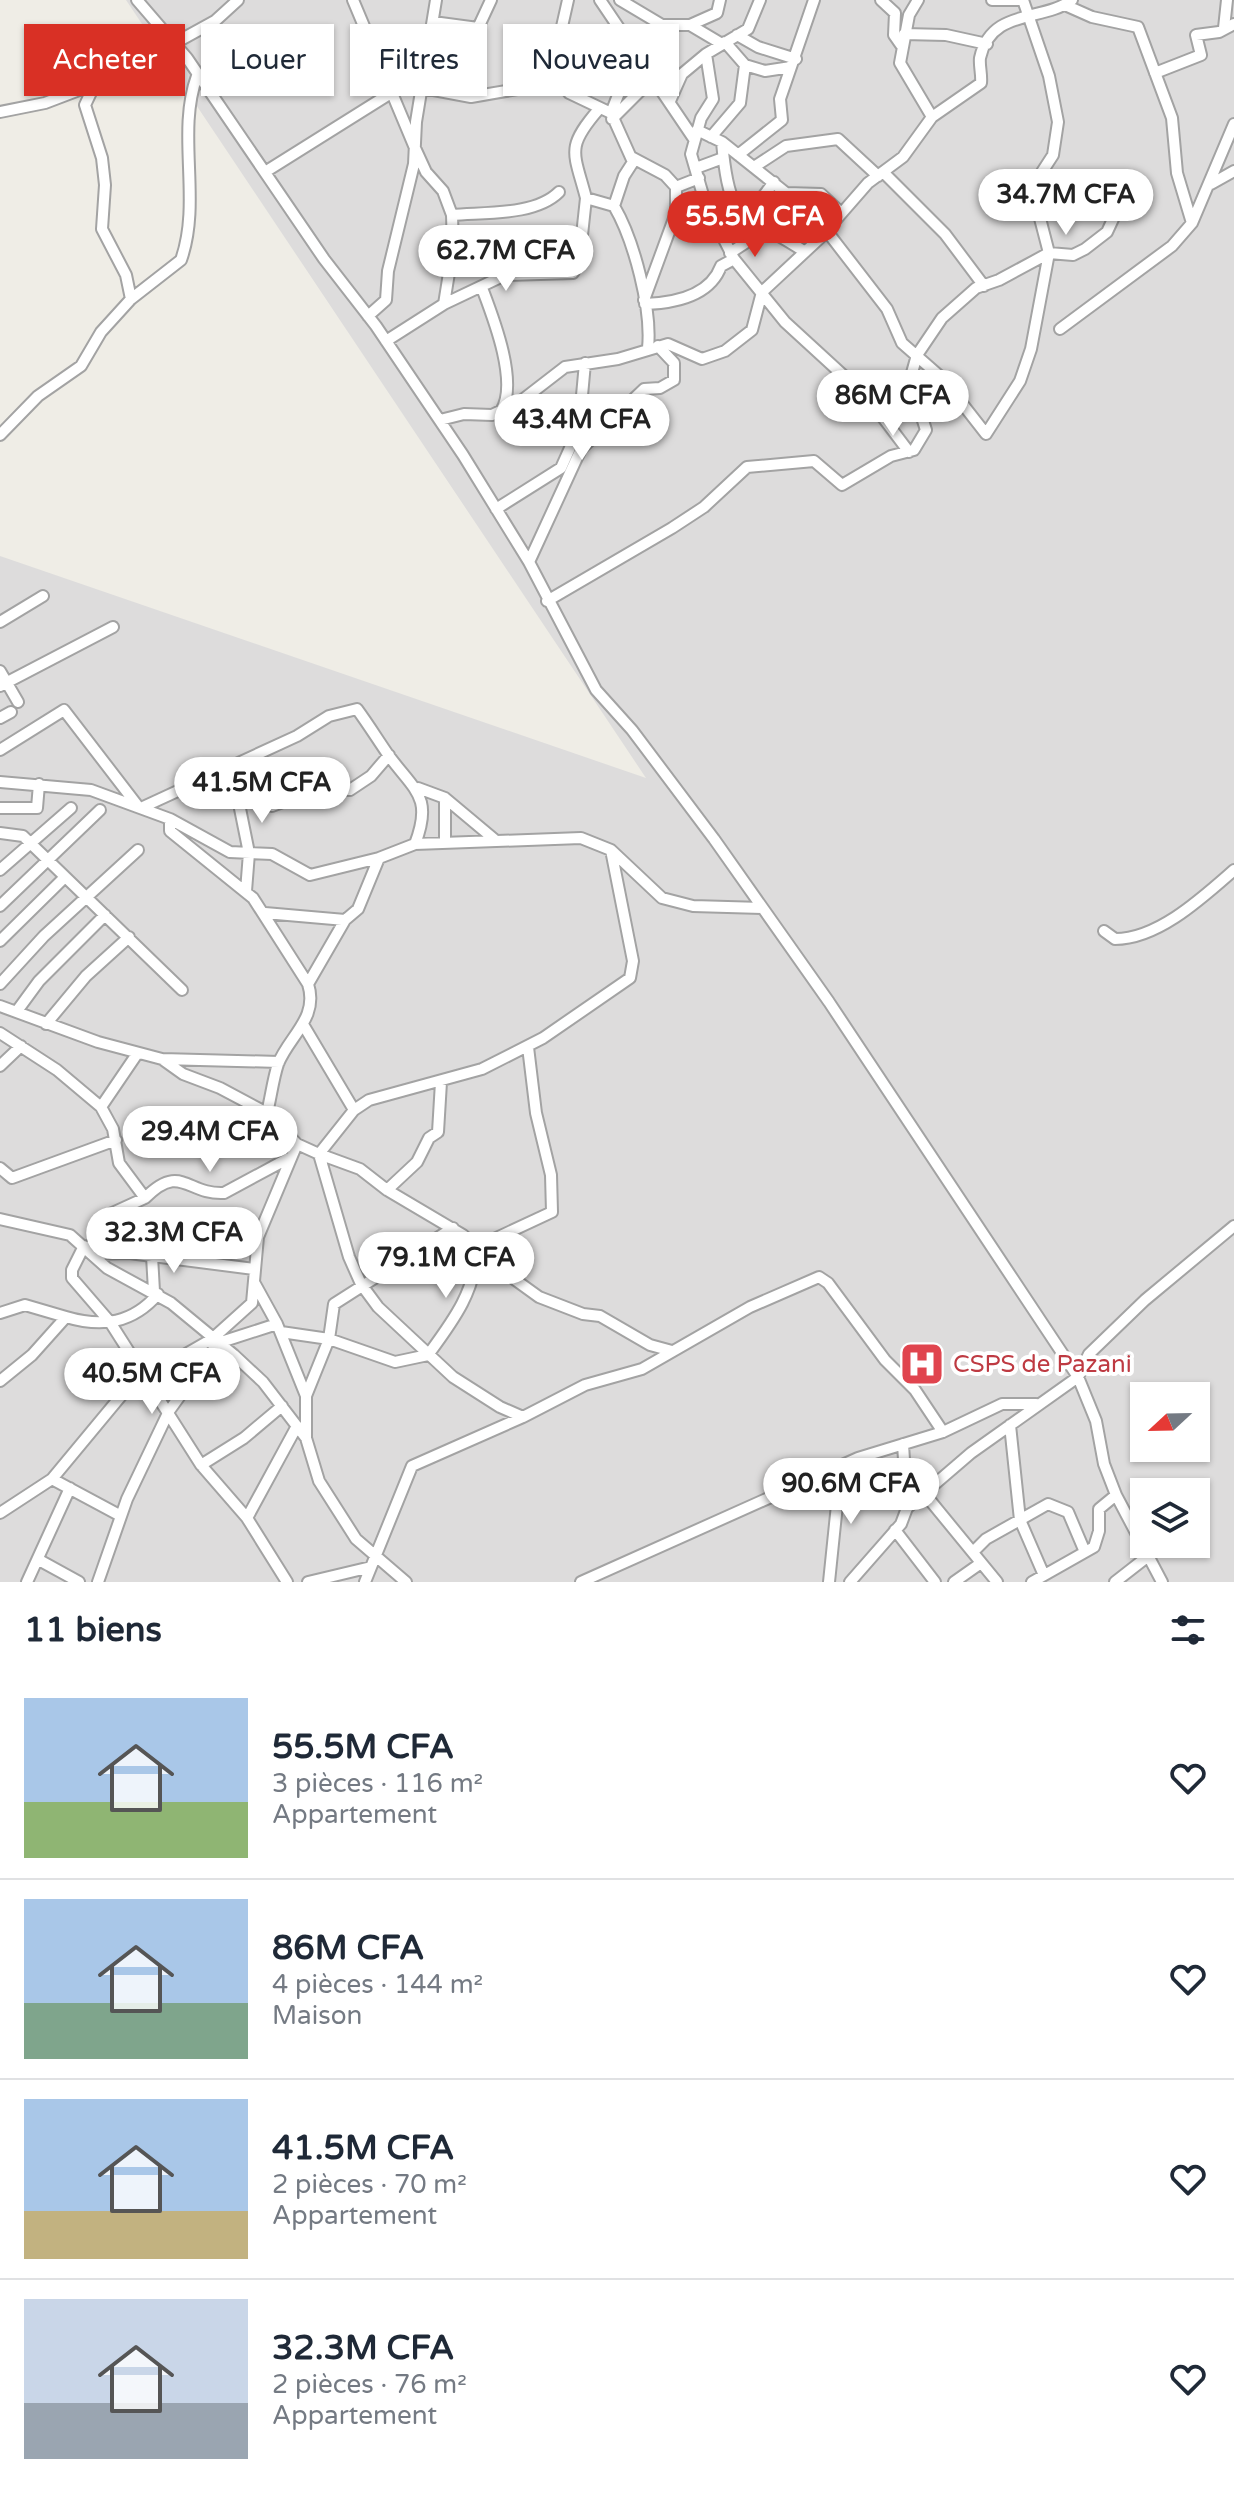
<!DOCTYPE html>
<html lang="fr">
<meta charset="utf-8">
<style>
body{margin:0;font-family:"Varela Round",sans-serif;background:#f2f2f3;color:#1f2937;height:100vh;display:flex;flex-direction:column;font-size:30px;white-space:nowrap}
*{box-sizing:border-box;margin:0}
p{font-size:26px;color:#747a83}
.icon{flex:none;width:44px;height:44px;fill:none;stroke:currentColor;stroke-width:2;stroke-linecap:round;stroke-linejoin:round}
.map{position:relative;height:1582px;overflow:hidden}
.panel{display:flex;flex-direction:column;background:#fff;flex:1}
.panel>*{flex:none}
.banner{position:absolute;left:24px;top:24px;width:800px;height:72px;display:flex;gap:16px}
.needle{width:52px;rotate:248deg}
.tools{position:absolute;left:1130px;top:1382px;display:grid;gap:16px}
.tools a{display:grid;place-items:center;width:80px;height:80px;border-radius:0px;background:#fff;box-shadow:0 2px 6px #0004;font-size:40px}
.price{position:absolute;translate:-50% -68px;padding:0 18px;border-radius:28px;background:#fff;color:#222;font-size:26px;line-height:52px;filter:drop-shadow(0 2px 4px #0008)}
.price::after{content:'';position:absolute;left:50%;top:48px;width:24px;height:18px;margin-left:-12px;background:inherit;clip-path:polygon(0 0,100% 0,50% 100%)}
.price.on{background:#d93025;color:#fff}
ul{padding:0;list-style:none}
li{display:flex;align-items:center;gap:24px;height:200px;padding:0 24px}
li+li{border-top:2px solid #e0e1e3}
li span{display:grid;place-items:center;flex:none;width:224px;height:160px;border-radius:0px;color:#555}
li>.icon{margin-inline-start:auto}
span .icon{width:96px;height:96px;fill:#fffc;stroke-width:1}
li b{font-size:34px}
h2{display:flex;justify-content:space-between;align-items:center;height:96px;padding:0 24px;font-size:34px}
.pill{padding:0 28px;border-radius:0px;background:#fff;box-shadow:0 2px 6px #0004;font-size:28px;line-height:72px}
.pill.on{background:#d93025;color:#fff}
.map>svg:first-child{display:block}
</style>
<div class="map">
<svg width="1234" height="1582" viewBox="0 0 1234 1582">
<rect width="100%" height="100%" fill="#efede6"/>
<!-- residential -->
<path fill="#dddcdc" fill-rule="evenodd" d="M 126,0 L 1234,0 L 1234,1582 L 0,1582 L 0,556 L 646,778 ZM 1144,1396 L 1196,1396 L 1196,1448 L 1144,1448 ZM 1144,1492 L 1196,1492 L 1196,1544 L 1144,1544 Z"/>
<g fill="none" stroke-linecap="round" stroke-linejoin="round">
<!-- minor casing -->
<g stroke="#a3a3a3" stroke-width="14">
<path id="minor" d="M 137,0 L 187,58 L 324,259 L 376,326 L 463,455 L 529,562 L 596,690 L 632,730 L 714,839 L 829,1002 L 1078,1377 L 1096,1421 L 1104,1464 L 1116,1495 L 1162,1582
M 353,0 L 415,148 L 426,172 L 443,191 L 452,215 L 453,248 L 444,304 L 386,341
M 568,0 L 552,71 L 569,93 L 611,113
M 600,0 L 694,139
M 620,0 L 662,25 L 690,25 L 722,44
M 760,0 L 748,29 L 706,54 L 713,99 L 701,118 L 691,154 L 705,202 L 734,259 L 785,322 L 869,399 L 909,452
M 881,0 L 895,13 L 894,35 L 901,45
M 918,0 L 909,15 L 900,63 L 932,117
M 992,0 L 1019,0
M 1065,5 L 1092,17 L 1138,27 L 1172,118 L 1177,173 L 1192,223
M 433,22 L 478,28 L 491,0
M 690,25 L 717,13 L 720,0
M 1224,28 L 1227,0
M 904,34 L 946,35 L 987,44
M 737,35 L 758,47 L 796,59
M 725,42 L 745,65 L 765,71 L 791,67
M 1155,73 L 1201,55 L 1196,35 L 1219,32 L 1234,24
M 95,84 L 85,105 L 102,158 L 105,185 L 102,229 L 126,275 L 131,299
M 423,88 L 471,97 L 558,82
M 670,101 L 682,74 L 706,54
M 0,112 L 45,103 L 95,84 L 149,74 L 165,66 L 175,43 L 215,21 L 238,0
M 612,119 L 654,77
M 697,130 L 722,142 L 786,193 L 821,194 L 840,212
M 711,137 L 740,103 L 745,65
M 722,142 C 730,230 742,209 805,252
M 738,155 L 782,120 L 780,99 L 814,0
M 631,157 L 665,175 L 676,187
M 754,167 L 786,146 L 838,139 L 878,176
M 696,168 L 723,158
M 265,172 L 391,93
M 885,174 L 945,234 L 984,286
M 1211,184 L 1234,171
M 586,198 C 574,152 565,148 599,109
M 614,206 L 624,176 L 633,162 L 611,113 L 631,62 L 631,47
M 452,215 C 484,212 535,216 559,192
M 746,219 L 774,182
M 826,230 L 887,309 L 902,343 L 943,379 L 986,434 L 1020,381 L 1031,349 L 1049,253 L 1035,199 L 1042,172 L 1053,155 L 1058,122 L 1049,76 L 1023,0
M 730,253 L 765,230
M 482,288 C 493,317 519,383 501,411
M 644,300 L 676,213 L 676,187 L 699,178
M 444,304 L 505,275 L 573,273 L 579,263 L 586,198 L 614,206 C 634,240 652,309 648,348
M 645,304 C 675,303 710,296 721,266 L 734,259
M 368,316 L 386,300 L 388,271 L 414,164 L 416,122 L 436,0
M 1060,329 L 1172,246 L 1192,223 L 1234,124
M 440,420 L 464,414 L 492,415 L 521,401 L 565,367 L 618,359 L 668,344 L 702,359 L 725,351 L 752,330 L 762,292 L 820,238 L 868,183 L 903,157 L 932,117 L 981,83 C 982,75 979,65 980,58 C 991,8 1042,22 1072,0
M 0,435 L 38,396 L 81,366 L 101,332 L 131,299 L 181,260 C 202,201 176,133 197,76
M 496,509 L 561,468 L 579,428 L 585,363
M 529,562 L 581,449 L 644,389 L 660,388 L 674,380 L 674,363 L 658,346
M 547,601 L 672,528 L 704,507 L 747,467 L 814,461 L 842,485 L 891,456 L 914,450 L 926,430 L 910,380 L 917,355 L 942,318 L 976,288 L 999,280 L 1049,253 L 1073,255 L 1085,249 L 1107,232 L 1120,204 L 1141,190
M 0,622 L 43,596
M 0,671 L 18,702
M 0,686 L 113,627
M 0,718 L 11,712
M 0,750 L 64,710 L 137,805
M 231,764 L 249,853 L 246,891
M 0,782 L 91,790 L 170,819 L 230,852 L 272,854 L 310,875 L 379,858 L 415,844 L 581,838 L 611,850 L 662,898 L 693,906 L 762,908
M 418,788 L 445,798 L 494,839
M 241,801 L 259,800 L 272,806 L 318,789 L 350,790 L 371,776 L 389,755
M 143,807 L 297,736 L 329,716 L 357,709 C 368,724 378,740 389,756 C 415,791 433,797 415,844
M 0,808 L 37,808 L 39,784
M 170,819 L 170,831 L 253,898 L 308,984
M 0,833 L 23,836 L 182,990
M 445,841 L 445,798
M 611,850 L 633,961 L 630,978 L 543,1038 L 482,1069 L 369,1100 L 354,1110 L 319,1154 L 360,1169 L 387,1190 L 463,1235 L 496,1266 L 539,1297 L 583,1314 L 600,1316 L 650,1345 L 672,1351
M 0,870 L 71,808
M 0,906 L 100,810
M 265,913 L 345,920
M 1104,931 L 1115,939 C 1158,939 1202,898 1234,870
M 0,941 L 64,878
M 0,984 L 44,936 L 138,850
M 0,1006 L 98,1042 L 162,1059 L 183,1074 L 220,1088 L 267,1113 L 297,1144 L 319,1154 L 349,1257 L 361,1284 L 378,1307 L 453,1377 L 500,1407 L 523,1417 L 585,1385 L 642,1369 L 750,1307 L 819,1277 L 828,1283 L 885,1360 L 915,1390 L 943,1432
M 17,1011 L 39,981 L 105,915
M 46,1024 L 86,976 L 129,937
M 304,1026 L 354,1110
M 0,1033 L 57,1070 L 101,1107 L 113,1129 L 119,1163 L 145,1198 C 181,1162 187,1195 224,1193 L 289,1158
M 162,1059 L 279,1062
M 0,1066 L 21,1046
M 101,1107 L 137,1054
M 267,1113 C 271,1097 273,1079 278,1064 C 289,1036 319,1018 308,984 L 345,920 L 358,909 L 379,858
M 0,1168 L 12,1178 L 116,1140
M 387,1190 L 417,1162 L 429,1138 L 438,1132 L 441,1082
M 0,1219 L 70,1235 L 107,1268 L 171,1303 L 234,1355 L 263,1382 L 306,1438 L 319,1481 L 356,1539 L 406,1582
M 84,1246 L 72,1270 L 72,1278 L 110,1322 L 201,1465 L 247,1518 L 287,1582
M 88,1251 L 110,1214 L 145,1198
M 92,1254 L 129,1253 L 254,1269
M 152,1256 L 154,1291
M 255,1284 L 277,1324
M 0,1313 L 25,1305 L 66,1317
M 281,1332 L 329,1339 L 395,1362 L 428,1355 C 453,1321 476,1291 477,1247 L 552,1212 L 551,1175 L 536,1113 L 528,1047
M 144,1378 L 212,1339 L 252,1303 L 258,1237 L 297,1144
M 0,1381 L 32,1355 L 66,1317 C 103,1328 133,1323 158,1294
M 1010,1425 L 1020,1520 L 1043,1573
M 306,1438 L 306,1396 L 329,1339 L 334,1304 L 453,1228
M 903,1444 L 907,1508
M 201,1465 L 244,1438 L 282,1406
M 52,1479 L 121,1516
M 924,1493 L 997,1582
M 0,1513 L 52,1479 L 140,1373
M 247,1518 L 297,1426
M 895,1530 L 935,1582
M 973,1552 L 986,1539 L 1048,1504 L 1068,1512 L 1085,1552
M 39,1560 L 79,1582
M 27,1582 L 70,1488
M 98,1582 L 127,1499 L 169,1411 L 218,1343 L 277,1324 L 306,1396
M 308,1582 L 371,1567
M 365,1582 L 412,1466 L 523,1417
M 581,1582 L 858,1458 L 943,1432 L 1002,1404 L 1036,1404
M 829,1582 L 841,1466
M 850,1582 L 901,1524 L 907,1508 L 971,1453 L 1078,1377 L 1089,1354 L 1145,1300 L 1234,1226
M 954,1582 L 981,1563
M 1032,1582 L 1094,1547 L 1099,1531 L 1099,1509 L 1116,1495
M 1115,1582 L 1147,1557"/>
</g>
<!-- minor -->
<use href="#minor" stroke="#fff" stroke-width="10"/>
</g>
<!-- icons -->
<defs>
<g id="hospital-square" transform="scale(2.3)"><rect x="-9" y="-9" width="18" height="18" rx="4" fill="#e0444e" stroke="#fff"/><path d="M-5-5h3v3.5h4V-5h3V5h-3V1.5h-4V5h-3Z" fill="#fff"/></g>
</defs>
<g fill-rule="evenodd">
<use href="#hospital-square" x="922" y="1364"/>
</g>
<g text-anchor="middle" dominant-baseline="central" stroke-width="8" stroke-linejoin="round" paint-order="stroke">
<!-- health labels -->
<g font-size="24" fill="#be3a42" stroke="#fff" text-anchor="start">
<text x="953" y="1364">CSPS de Pazani</text>
</g>
</g>
</svg>
<div class="tools">
<a><svg class="needle" viewBox="-14 -14 28 28"><path d="M0-13l5 13h-10z" fill="#e53935"/><path d="M0 13l5-13h-10z" fill="#747a83"/></svg></a>
<a><svg class="icon" aria-label="layers" viewBox="0 0 24 24"><path d="M12 4l9 5-9 5-9-5zM3 14l9 5 9-5"/></svg></a>
</div>
<b class="price" style="left:1066px;top:237px">34.7M CFA</b>
<b class="price on" style="left:755px;top:259px">55.5M CFA</b>
<b class="price" style="left:506px;top:293px">62.7M CFA</b>
<b class="price" style="left:893px;top:438px">86M CFA</b>
<b class="price" style="left:582px;top:462px">43.4M CFA</b>
<b class="price" style="left:262px;top:825px">41.5M CFA</b>
<b class="price" style="left:210px;top:1174px">29.4M CFA</b>
<b class="price" style="left:174px;top:1275px">32.3M CFA</b>
<b class="price" style="left:446px;top:1300px">79.1M CFA</b>
<b class="price" style="left:152px;top:1416px">40.5M CFA</b>
<b class="price" style="left:851px;top:1526px">90.6M CFA</b>
<div class="banner">
<a class="pill on">Acheter</a>
<a class="pill">Louer</a>
<a class="pill">Filtres</a>
<a class="pill">Nouveau</a>
</div>
</div>
<section class="panel">
<h2>11 biens<svg class="icon" aria-label="filters" viewBox="0 0 24 24"><path d="M4 7h16M4 17h16"/><circle cx="9" cy="7" r="2"/><circle cx="15" cy="17" r="2"/></svg></h2>
<ul>
<li><span style="background:linear-gradient(#a9c7e8 65%,#8fb573 0)"><svg class="icon" aria-label="home" viewBox="0 0 24 24"><path d="M3 11l9-7 9 7M6 9v11h12V9"/></svg></span><div><b>55.5M CFA</b><p>3 pièces · 116 m²</p><p>Appartement</p></div><svg class="icon" aria-label="heart" viewBox="0 0 24 24"><path d="M12 20l-8-8c-3-5 5-10 8-4 3-6 11-1 8 4z"/></svg></li>
<li><span style="background:linear-gradient(#a9c7e8 65%,#7fa58c 0)"><svg class="icon" aria-label="home" viewBox="0 0 24 24"><path d="M3 11l9-7 9 7M6 9v11h12V9"/></svg></span><div><b>86M CFA</b><p>4 pièces · 144 m²</p><p>Maison</p></div><svg class="icon" aria-label="heart" viewBox="0 0 24 24"><path d="M12 20l-8-8c-3-5 5-10 8-4 3-6 11-1 8 4z"/></svg></li>
<li><span style="background:linear-gradient(#a9c7e8 70%,#c2b280 0)"><svg class="icon" aria-label="home" viewBox="0 0 24 24"><path d="M3 11l9-7 9 7M6 9v11h12V9"/></svg></span><div><b>41.5M CFA</b><p>2 pièces · 70 m²</p><p>Appartement</p></div><svg class="icon" aria-label="heart" viewBox="0 0 24 24"><path d="M12 20l-8-8c-3-5 5-10 8-4 3-6 11-1 8 4z"/></svg></li>
<li><span style="background:linear-gradient(#c9d6e8 65%,#9aa5b1 0)"><svg class="icon" aria-label="home" viewBox="0 0 24 24"><path d="M3 11l9-7 9 7M6 9v11h12V9"/></svg></span><div><b>32.3M CFA</b><p>2 pièces · 76 m²</p><p>Appartement</p></div><svg class="icon" aria-label="heart" viewBox="0 0 24 24"><path d="M12 20l-8-8c-3-5 5-10 8-4 3-6 11-1 8 4z"/></svg></li>
</ul>
</section>
